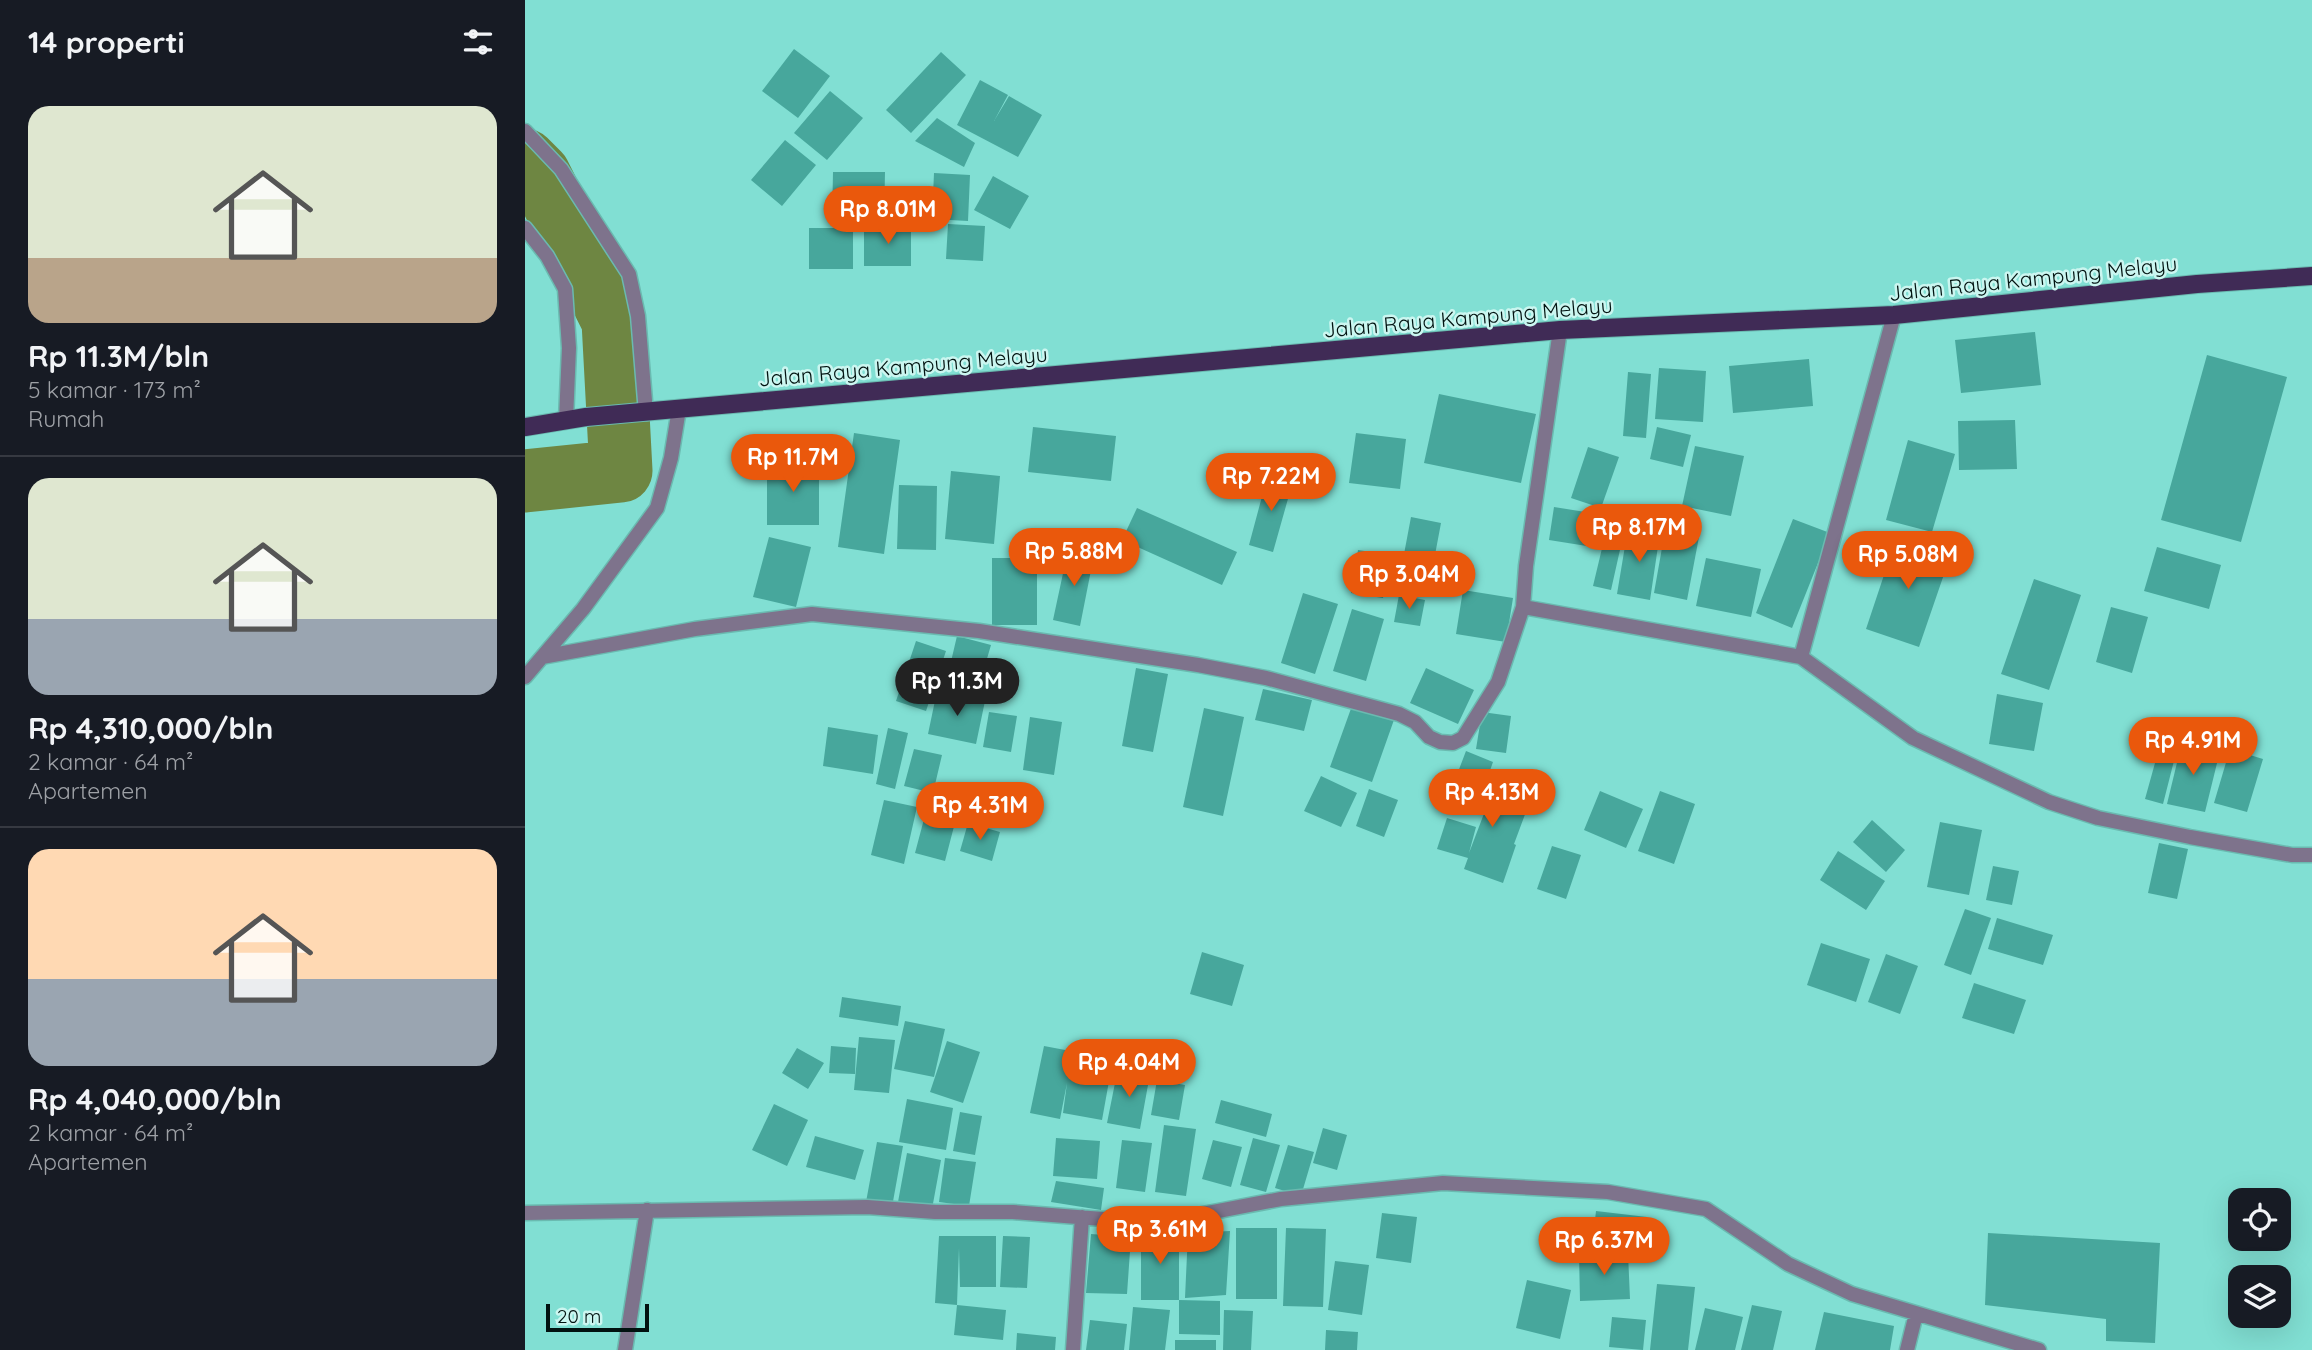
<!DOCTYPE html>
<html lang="id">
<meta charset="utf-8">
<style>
body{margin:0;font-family:Quicksand,sans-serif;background:#20242c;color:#f1f3f6;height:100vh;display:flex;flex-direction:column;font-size:26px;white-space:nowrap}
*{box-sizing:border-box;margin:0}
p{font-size:23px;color:#9ea1a6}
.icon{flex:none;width:38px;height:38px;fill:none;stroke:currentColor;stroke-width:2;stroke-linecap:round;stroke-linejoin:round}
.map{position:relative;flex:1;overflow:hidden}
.sheet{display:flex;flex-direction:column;background:#171b24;width:525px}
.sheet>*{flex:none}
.buttons{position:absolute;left:1703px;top:1188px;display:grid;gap:14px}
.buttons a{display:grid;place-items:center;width:63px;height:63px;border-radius:14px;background:#171b24;box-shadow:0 7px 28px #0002;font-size:35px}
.scale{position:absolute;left:21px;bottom:18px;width:103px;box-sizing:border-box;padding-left:7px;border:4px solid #011210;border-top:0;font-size:19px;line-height:24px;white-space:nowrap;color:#011210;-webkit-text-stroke:5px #cbf6f0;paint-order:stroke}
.price{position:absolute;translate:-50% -60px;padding:0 16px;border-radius:24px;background:#ea580c;color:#fff;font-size:23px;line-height:46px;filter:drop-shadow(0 2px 4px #0008)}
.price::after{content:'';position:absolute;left:50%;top:42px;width:21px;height:16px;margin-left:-10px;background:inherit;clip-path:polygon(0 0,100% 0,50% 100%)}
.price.active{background:#222;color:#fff}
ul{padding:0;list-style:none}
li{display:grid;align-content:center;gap:14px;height:371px;padding:0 28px}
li+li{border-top:2px solid #363941}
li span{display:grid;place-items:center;height:217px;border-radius:21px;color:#555}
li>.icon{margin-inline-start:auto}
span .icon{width:126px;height:126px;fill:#fffc;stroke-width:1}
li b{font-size:30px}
h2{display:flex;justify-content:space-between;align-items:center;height:84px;padding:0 28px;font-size:30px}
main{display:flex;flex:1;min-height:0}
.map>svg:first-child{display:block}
</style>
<main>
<section class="sheet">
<h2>14 properti<svg class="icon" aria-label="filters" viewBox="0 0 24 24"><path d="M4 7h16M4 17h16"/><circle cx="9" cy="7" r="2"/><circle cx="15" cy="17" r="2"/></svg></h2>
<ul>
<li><span style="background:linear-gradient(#dfe7d0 70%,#b9a48a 0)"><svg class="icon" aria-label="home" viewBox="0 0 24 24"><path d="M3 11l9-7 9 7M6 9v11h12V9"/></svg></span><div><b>Rp 11.3M/bln</b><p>5 kamar · 173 m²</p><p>Rumah</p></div></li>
<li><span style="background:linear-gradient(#dfe7d0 65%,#9aa5b1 0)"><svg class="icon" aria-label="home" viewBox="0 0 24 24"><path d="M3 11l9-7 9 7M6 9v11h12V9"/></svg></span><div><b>Rp 4,310,000/bln</b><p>2 kamar · 64 m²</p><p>Apartemen</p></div></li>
<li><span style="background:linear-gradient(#ffd9b3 60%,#9aa5b1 0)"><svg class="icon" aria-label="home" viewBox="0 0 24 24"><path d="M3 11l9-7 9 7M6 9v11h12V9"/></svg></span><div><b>Rp 4,040,000/bln</b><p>2 kamar · 64 m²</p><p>Apartemen</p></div></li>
</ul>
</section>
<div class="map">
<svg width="1787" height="1350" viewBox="0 0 1787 1350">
<rect width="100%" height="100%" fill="#81dfd3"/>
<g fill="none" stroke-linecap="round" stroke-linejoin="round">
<!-- river -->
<path stroke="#6e8642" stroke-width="63" d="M 0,160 L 14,174 L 88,321 L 96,471 L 0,481"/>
</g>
<!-- building -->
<path fill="#47a79c" d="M 269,49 L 305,76 L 273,118 L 237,91 Z
M 416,52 L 441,75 L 386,133 L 361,110 Z
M 455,80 L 483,95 L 469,121 L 484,96 L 517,115 L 493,157 L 432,125 Z
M 305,91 L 338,118 L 302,160 L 269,133 Z
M 412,118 L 450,143 L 439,167 L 390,141 Z
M 260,140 L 291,165 L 257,206 L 226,180 Z
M 308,172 L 360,172 L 359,222 L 307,222 Z
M 409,173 L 445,175 L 443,221 L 407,219 Z
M 468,176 L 504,196 L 485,229 L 449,210 Z
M 423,224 L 460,226 L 458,261 L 421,259 Z
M 339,225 L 386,225 L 386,266 L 339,266 Z
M 284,228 L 328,228 L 328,269 L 284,269 Z
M 1510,332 L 1516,385 L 1436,393 L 1430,340 Z
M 1682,355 L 1762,377 L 1716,542 L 1636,520 Z
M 1284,359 L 1288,406 L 1208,413 L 1204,366 Z
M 1134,368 L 1181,371 L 1178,422 L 1130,419 Z
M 1103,372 L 1126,374 L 1121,438 L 1098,436 Z
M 914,394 L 1011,414 L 996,483 L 899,463 Z
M 1490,420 L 1492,469 L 1434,470 L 1433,421 Z
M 508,427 L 591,436 L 586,481 L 503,472 Z
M 1132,427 L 1166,435 L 1158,467 L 1125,459 Z
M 329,433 L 375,440 L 359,554 L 313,547 Z
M 831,433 L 881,439 L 875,489 L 824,483 Z
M 1383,440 L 1430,454 L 1407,532 L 1361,520 Z
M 1170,446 L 1219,456 L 1206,516 L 1157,506 Z
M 1063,447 L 1094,457 L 1076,508 L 1046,498 Z
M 242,463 L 294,463 L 294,525 L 242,525 Z
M 426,471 L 475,476 L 469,544 L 420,539 Z
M 743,474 L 768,481 L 748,552 L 724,545 Z
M 374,485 L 412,486 L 411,550 L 372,549 Z
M 1029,507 L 1073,514 L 1068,547 L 1024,540 Z
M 612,508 L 712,552 L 697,585 L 597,540 Z
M 886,517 L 916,523 L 906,576 L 876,570 Z
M 1084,519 L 1101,523 L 1086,590 L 1068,586 Z
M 1268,519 L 1305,533 L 1267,628 L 1231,613 Z
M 1103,528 L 1135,533 L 1125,600 L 1092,594 Z
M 1140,531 L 1174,537 L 1162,600 L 1129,593 Z
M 1372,536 L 1426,554 L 1394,647 L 1341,629 Z
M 244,537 L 286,547 L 271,607 L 228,597 Z
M 1632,547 L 1696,565 L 1684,609 L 1619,591 Z
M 543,550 L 569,555 L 555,626 L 528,620 Z
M 833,550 L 866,555 L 858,598 L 826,593 Z
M 467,558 L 512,558 L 512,625 L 467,625 Z
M 1181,558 L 1236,569 L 1226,617 L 1171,606 Z
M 1509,579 L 1556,595 L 1524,690 L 1476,674 Z
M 938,590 L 988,598 L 981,642 L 931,634 Z
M 778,593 L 813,604 L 790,674 L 756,663 Z
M 874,595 L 900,600 L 895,626 L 869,622 Z
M 1586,607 L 1623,617 L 1607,673 L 1571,662 Z
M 827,609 L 859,619 L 841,681 L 808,671 Z
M 432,636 L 466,645 L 456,679 L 424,670 Z
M 391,641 L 421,651 L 401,711 L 371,701 Z
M 611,668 L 643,674 L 628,752 L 597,746 Z
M 901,668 L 949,690 L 933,724 L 885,703 Z
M 738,689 L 787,700 L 779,731 L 730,720 Z
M 412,691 L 460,701 L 451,744 L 403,734 Z
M 1472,694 L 1518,703 L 1509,751 L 1464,744 Z
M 828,703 L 870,717 L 847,782 L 805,767 Z
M 679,708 L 719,717 L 698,816 L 658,807 Z
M 464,712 L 492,716 L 486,752 L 458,747 Z
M 957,712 L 986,716 L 981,753 L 951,749 Z
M 505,717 L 537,722 L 529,775 L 498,770 Z
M 303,727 L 353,735 L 348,774 L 298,766 Z
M 363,728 L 383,733 L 370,789 L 351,784 Z
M 1657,742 L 1695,751 L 1680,812 L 1642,804 Z
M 1635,745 L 1652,749 L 1638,804 L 1620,799 Z
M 389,749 L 417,755 L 408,793 L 379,786 Z
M 1705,749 L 1738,759 L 1722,812 L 1689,803 Z
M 941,751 L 968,762 L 961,782 L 933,772 Z
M 976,769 L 1012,782 L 989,844 L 991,845 L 978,883 L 939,869 L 943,858 L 912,849 L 922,818 L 951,827 L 944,853 Z
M 796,776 L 832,793 L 816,827 L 779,811 Z
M 459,789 L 493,798 L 487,822 L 453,813 Z
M 844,789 L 873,800 L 859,837 L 831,826 Z
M 1075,791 L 1118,809 L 1101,848 L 1059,830 Z
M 1135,791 L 1170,804 L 1149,864 L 1113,851 Z
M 359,800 L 392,807 L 379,864 L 346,855 Z
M 403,804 L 433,811 L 420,861 L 390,853 Z
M 1347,820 L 1380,850 L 1361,872 L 1328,842 Z
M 1415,822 L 1457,830 L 1444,895 L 1402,887 Z
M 443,823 L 475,832 L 467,861 L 435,851 Z
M 1634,843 L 1663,849 L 1652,899 L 1623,893 Z
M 1027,846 L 1056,855 L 1041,899 L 1012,889 Z
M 1313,851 L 1360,881 L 1341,910 L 1295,880 Z
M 1468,866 L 1494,871 L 1487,905 L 1461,900 Z
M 1440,909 L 1466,918 L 1446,975 L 1419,965 Z
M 1472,918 L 1528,935 L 1518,965 L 1463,949 Z
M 1296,943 L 1345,959 L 1331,1002 L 1282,985 Z
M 677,952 L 719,965 L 707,1006 L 665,994 Z
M 1361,954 L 1393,966 L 1375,1014 L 1343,1002 Z
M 1449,983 L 1501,1000 L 1489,1034 L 1437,1018 Z
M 317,997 L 376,1006 L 373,1026 L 314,1017 Z
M 380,1021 L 420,1029 L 409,1077 L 369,1069 Z
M 334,1037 L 370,1040 L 364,1093 L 329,1090 Z
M 422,1041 L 455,1052 L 438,1103 L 405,1092 Z
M 306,1046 L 331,1048 L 330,1074 L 304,1073 Z
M 519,1046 L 588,1059 L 577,1120 L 538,1113 L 542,1083 L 535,1119 L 505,1113 Z
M 272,1048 L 299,1063 L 283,1089 L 257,1073 Z
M 593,1068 L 625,1074 L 615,1129 L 582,1123 Z
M 632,1080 L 660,1085 L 654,1120 L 626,1115 Z
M 382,1099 L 428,1108 L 421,1150 L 374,1142 Z
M 696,1100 L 747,1114 L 741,1137 L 690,1123 Z
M 249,1104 L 283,1120 L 262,1166 L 227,1150 Z
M 435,1112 L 457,1116 L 450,1155 L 428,1151 Z
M 639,1125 L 671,1129 L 661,1196 L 630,1192 Z
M 798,1128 L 822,1135 L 812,1170 L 788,1163 Z
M 290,1136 L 339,1150 L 330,1180 L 281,1167 Z
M 531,1138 L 575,1141 L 572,1179 L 528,1176 Z
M 728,1138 L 755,1145 L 741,1192 L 715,1185 Z
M 597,1140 L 627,1143 L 620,1192 L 591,1188 Z
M 688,1140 L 717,1147 L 706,1187 L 677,1179 Z
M 352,1142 L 378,1146 L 367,1207 L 341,1202 Z
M 763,1145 L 789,1152 L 776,1196 L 750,1188 Z
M 382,1153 L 416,1160 L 407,1209 L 373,1202 Z
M 420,1158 L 451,1162 L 444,1206 L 414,1202 Z
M 531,1181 L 579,1188 L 576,1210 L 526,1202 Z
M 1071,1211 L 1122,1217 L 1119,1243 L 1068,1237 Z
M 857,1213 L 892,1217 L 886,1263 L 851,1258 Z
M 711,1228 L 752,1228 L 752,1299 L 711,1299 Z
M 761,1228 L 801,1229 L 798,1307 L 758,1306 Z
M 705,1231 L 701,1295 L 660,1298 L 663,1233 Z
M 616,1232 L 654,1232 L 654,1300 L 616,1300 Z
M 1463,1233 L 1635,1243 L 1630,1343 L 1581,1341 L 1581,1319 L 1460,1305 Z
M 566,1234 L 606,1237 L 602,1294 L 561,1293 Z
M 414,1236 L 471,1236 L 471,1287 L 435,1287 L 434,1248 L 432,1305 L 410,1303 Z
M 478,1236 L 505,1237 L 502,1288 L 475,1287 Z
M 1103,1253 L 1105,1299 L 1055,1301 L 1054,1254 Z
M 810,1261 L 844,1265 L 837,1315 L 803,1310 Z
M 1002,1280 L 1046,1290 L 1035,1339 L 991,1328 Z
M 1132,1284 L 1170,1287 L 1163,1350 L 1125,1350 Z
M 654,1300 L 695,1301 L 695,1335 L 654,1334 Z
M 432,1305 L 481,1310 L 478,1340 L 429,1335 Z
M 1227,1305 L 1257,1311 L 1248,1350 L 1216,1350 Z
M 608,1307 L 645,1310 L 640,1350 L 604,1350 Z
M 1180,1308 L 1218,1317 L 1210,1350 L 1170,1350 Z
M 699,1310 L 728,1311 L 726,1350 L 698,1350 Z
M 1299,1312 L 1369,1326 L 1365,1350 L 1290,1350 Z
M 1087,1317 L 1121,1320 L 1118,1350 L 1084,1347 Z
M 565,1320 L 602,1324 L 599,1350 L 561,1350 Z
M 801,1330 L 833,1332 L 832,1350 L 800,1350 Z
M 492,1333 L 531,1337 L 530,1350 L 491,1350 Z
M 650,1340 L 691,1340 L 691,1350 L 650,1350 Z"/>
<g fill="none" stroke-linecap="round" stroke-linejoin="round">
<!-- street casing -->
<g stroke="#6abab0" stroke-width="17">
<path id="street" d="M 0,131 L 36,169 L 104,274 L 113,316 L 121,413
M 0,228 L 22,256 L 40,289 L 44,348 L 41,420
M 998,607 L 1276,657 L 1388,738 L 1524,802 L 1573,818 L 1665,837 L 1767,855 L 1787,855
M 17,657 L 170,629 L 287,614 L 454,631 L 673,665 L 741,678 L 874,714 L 890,722 L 904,737 L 915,742 L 928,743 L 938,738 L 973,682 L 998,607 L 1001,566 L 1035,330
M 1276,657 L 1369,315
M 0,677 L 58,609 L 132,508 L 146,458 L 154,409
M 0,1213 L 342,1207 L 410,1212 L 488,1212 L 578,1219 L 662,1217 L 756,1199 L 918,1183 L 1083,1192 L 1181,1209 L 1263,1264 L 1327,1294 L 1514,1350
M 100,1350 L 122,1210
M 548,1350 L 557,1217
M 1382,1350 L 1391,1314"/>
</g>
<!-- primary casing -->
<g stroke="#6abab0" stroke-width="20">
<path id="primary" d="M 0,427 L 61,417 L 1035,330 L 1369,315 L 1672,284 L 1787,276"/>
</g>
<!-- street -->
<use href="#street" stroke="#7e738c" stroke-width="14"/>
<!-- primary -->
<use href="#primary" stroke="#402b56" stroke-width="18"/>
</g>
<g text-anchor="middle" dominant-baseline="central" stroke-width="5" stroke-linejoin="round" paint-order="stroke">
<!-- street labels -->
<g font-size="21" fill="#011210" stroke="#cbf6f0">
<text transform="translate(1508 278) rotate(-6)">Jalan Raya Kampung Melayu</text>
<text transform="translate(943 317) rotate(-5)">Jalan Raya Kampung Melayu</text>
<text transform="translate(378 366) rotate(-5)">Jalan Raya Kampung Melayu</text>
</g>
</g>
</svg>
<div class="buttons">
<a><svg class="icon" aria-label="locate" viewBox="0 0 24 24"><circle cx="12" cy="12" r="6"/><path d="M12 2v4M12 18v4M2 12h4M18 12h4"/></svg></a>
<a><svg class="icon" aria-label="layers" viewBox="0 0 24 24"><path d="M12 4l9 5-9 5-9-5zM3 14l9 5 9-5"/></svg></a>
</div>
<div class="scale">20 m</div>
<b class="price" style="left:363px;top:246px">Rp 8.01M</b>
<b class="price" style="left:268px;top:494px">Rp 11.7M</b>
<b class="price" style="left:746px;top:513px">Rp 7.22M</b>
<b class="price" style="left:1114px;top:564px">Rp 8.17M</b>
<b class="price" style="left:549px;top:588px">Rp 5.88M</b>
<b class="price" style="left:1383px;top:591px">Rp 5.08M</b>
<b class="price" style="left:884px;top:611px">Rp 3.04M</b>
<b class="price active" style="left:432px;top:718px">Rp 11.3M</b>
<b class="price" style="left:1668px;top:777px">Rp 4.91M</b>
<b class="price" style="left:967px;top:829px">Rp 4.13M</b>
<b class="price" style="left:455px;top:842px">Rp 4.31M</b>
<b class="price" style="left:604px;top:1099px">Rp 4.04M</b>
<b class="price" style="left:635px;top:1266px">Rp 3.61M</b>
<b class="price" style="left:1079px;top:1277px">Rp 6.37M</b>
</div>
</main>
